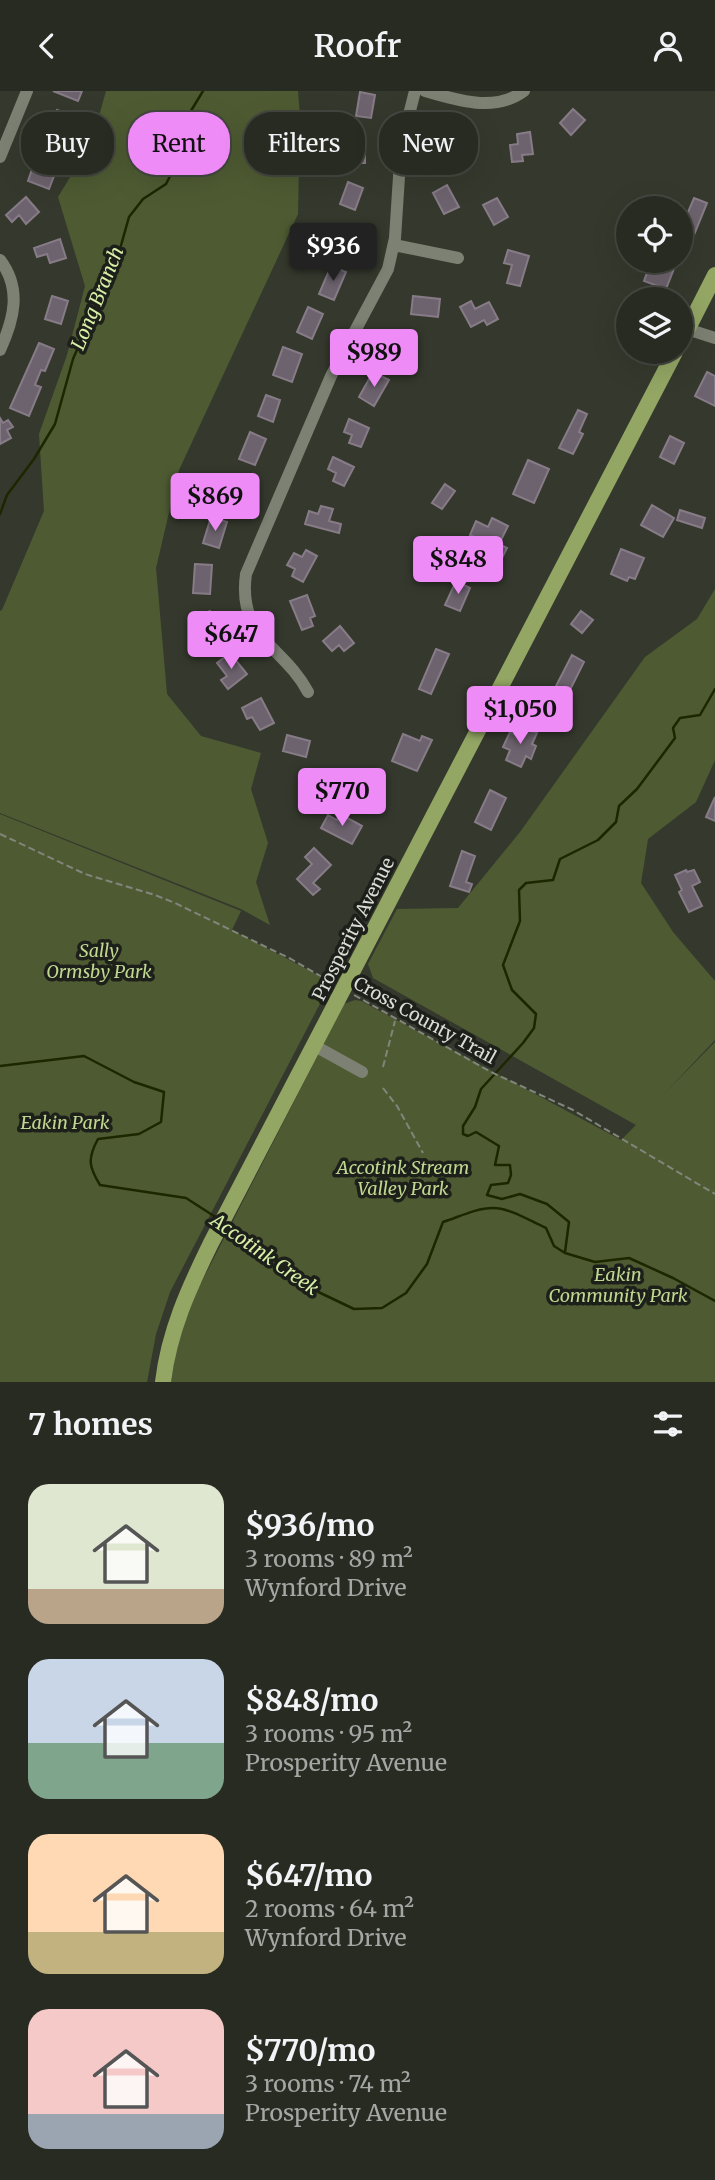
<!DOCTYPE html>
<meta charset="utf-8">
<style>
body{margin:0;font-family:Merriweather,serif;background:#34372f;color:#f1f3f6;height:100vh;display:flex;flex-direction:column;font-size:26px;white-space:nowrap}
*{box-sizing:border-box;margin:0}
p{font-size:23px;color:#a5a7a5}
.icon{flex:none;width:38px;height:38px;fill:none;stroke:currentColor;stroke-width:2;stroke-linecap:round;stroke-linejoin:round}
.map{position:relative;height:1291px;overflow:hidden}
.side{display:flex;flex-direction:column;background:#282b22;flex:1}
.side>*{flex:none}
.banner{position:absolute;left:21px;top:21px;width:674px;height:63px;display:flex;gap:14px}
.tools{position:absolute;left:616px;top:105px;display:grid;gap:14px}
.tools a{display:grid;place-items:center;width:77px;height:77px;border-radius:50%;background:#282b22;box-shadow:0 7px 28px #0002,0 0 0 2px #444740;font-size:35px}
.price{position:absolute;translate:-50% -60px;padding:0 16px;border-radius:7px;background:#ef8bf7;color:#111;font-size:23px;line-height:46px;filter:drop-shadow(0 2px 4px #0008)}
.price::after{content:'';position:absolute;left:50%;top:42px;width:21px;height:16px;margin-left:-10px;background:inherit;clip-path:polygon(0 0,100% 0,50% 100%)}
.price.active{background:#222;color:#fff}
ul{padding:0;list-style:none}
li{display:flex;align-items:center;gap:21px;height:175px;padding:0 28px}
li span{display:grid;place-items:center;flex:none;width:196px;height:140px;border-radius:21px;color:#555}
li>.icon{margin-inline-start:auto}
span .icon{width:84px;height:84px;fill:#fffc;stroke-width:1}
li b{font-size:30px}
h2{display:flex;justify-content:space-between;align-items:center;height:84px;padding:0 28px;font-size:30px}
.tag{padding:0 24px;border-radius:28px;background:#282b22;box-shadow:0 7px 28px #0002,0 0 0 2px #444740;font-size:24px;line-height:63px}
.tag.active{background:#ef8bf7;color:#111}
header{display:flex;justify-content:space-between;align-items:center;height:91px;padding:0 28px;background:#282b22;font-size:32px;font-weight:600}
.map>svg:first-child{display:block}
</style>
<header><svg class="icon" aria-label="back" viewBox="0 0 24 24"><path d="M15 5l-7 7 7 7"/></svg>Roofr<svg class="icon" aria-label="person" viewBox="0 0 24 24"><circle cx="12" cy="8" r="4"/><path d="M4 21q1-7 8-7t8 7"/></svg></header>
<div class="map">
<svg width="715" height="1291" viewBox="0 0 715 1291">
<rect width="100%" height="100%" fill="#35392d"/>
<!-- green -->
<path fill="#4e5b32" d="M 106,0 L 298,0 L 300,26 L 298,123 L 179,379 L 156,477 L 167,603 L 201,645 L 261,662 L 251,698 L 268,752 L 256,791 L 270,834 L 241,818 L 0,722 L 0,520 L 2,519 L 44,420 L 39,343 L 67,264 L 85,195 L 58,106 L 92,50 Z
M 715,498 L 715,669 L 696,711 L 648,748 L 641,792 L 673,841 L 715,890 L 715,949 L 664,1003 L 715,951 L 715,1291 L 171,1291 L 177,1250 L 197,1200 L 344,913 L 355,909 L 361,910 L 621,1049 L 636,1034 L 373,887 L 368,873 L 397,818 L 458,817 L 520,741 L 645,566 L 697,528 Z
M 0,723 L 241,820 L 232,839 L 318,884 L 326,892 L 325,903 L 170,1201 L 156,1243 L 147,1291 L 0,1291 Z"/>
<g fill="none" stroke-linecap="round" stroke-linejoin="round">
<!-- stream -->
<path stroke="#1c2700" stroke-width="2.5" d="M 0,423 L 7,404 L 34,368 L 55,333 L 73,268 L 120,158 L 129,126 L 143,108 L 166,93 L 183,60 L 186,28 L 203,0
M 0,975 L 84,965 L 134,991 L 164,1001 L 161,1031 L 139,1043 L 98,1048 C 87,1068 89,1076 100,1094 L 186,1107 L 217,1127
M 228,1135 L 275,1169 L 310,1197 L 354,1218 L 382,1217 L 406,1202 L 427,1173 L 443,1131 C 459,1126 476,1117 493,1117 C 510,1117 530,1130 546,1137 L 554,1155 L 565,1162 L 595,1171 L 629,1167 L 673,1187 L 715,1210
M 565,1161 L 569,1131 L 547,1113 L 520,1103 L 502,1108 L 487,1104 L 491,1094 L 508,1092 L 511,1084 L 510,1074 L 495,1074 L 499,1055 L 476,1041 L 468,1045 L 463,1043 L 463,1035 L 475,1016 L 481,998 L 523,952 L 534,937 L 536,923 L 512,899 L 503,874 L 520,830 L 519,799 L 526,792 L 553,789 L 560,768 L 598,749 L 616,731 L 619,715 L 637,698 L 675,647 L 673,637 L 680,627 L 700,624 L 715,598"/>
</g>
<!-- building -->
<path fill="#6d636e" stroke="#867b86" stroke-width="2" d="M 53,0 L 82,0 L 78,10 Z
M 360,1 L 375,4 L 371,27 L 356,25 Z
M 573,18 L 585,29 L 571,44 L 560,32 Z
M 57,19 L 74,25 L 64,54 L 47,49 Z
M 530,41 L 533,63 L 522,64 L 523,70 L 512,71 L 510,54 L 518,53 L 517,43 Z
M 440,47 L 466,47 L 466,66 L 440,66 Z
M 350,48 L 365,48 L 365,72 L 350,72 Z
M 37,64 L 54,70 L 52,75 L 57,77 L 49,98 L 28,90 Z
M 348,91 L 363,97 L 355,119 L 340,113 Z
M 447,94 L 459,116 L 444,123 L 433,102 Z
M 26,106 L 39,121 L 26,133 L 19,124 L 12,131 L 6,124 Z
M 497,107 L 508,126 L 494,134 L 483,114 Z
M 694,107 L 707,112 L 694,144 L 681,139 L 681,124 L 686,126 Z
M 342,137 L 358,140 L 352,164 L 335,159 Z
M 60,148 L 66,167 L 50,172 L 47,163 L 37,166 L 34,157 Z
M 508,159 L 529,165 L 520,195 L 507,192 L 512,174 L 504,172 Z
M 665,170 L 677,170 L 666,198 L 644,190 L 648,179 L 653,181 L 656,175 L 662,177 Z
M 331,175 L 346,181 L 334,209 L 319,203 Z
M 52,205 L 68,210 L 61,233 L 45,228 Z
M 413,205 L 440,208 L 438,226 L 411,223 Z
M 471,210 L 475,218 L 489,211 L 498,228 L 487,234 L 484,229 L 471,236 L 460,216 Z
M 308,216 L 323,223 L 312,248 L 297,241 Z
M 396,241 L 411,250 L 396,274 L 381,265 Z
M 39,252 L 54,258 L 45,280 L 41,279 L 35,294 L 41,296 L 29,325 L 10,317 Z
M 283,256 L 302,263 L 292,291 L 273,284 Z
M 373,281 L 389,289 L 374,315 L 359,306 Z
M 707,281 L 715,285 L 715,315 L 695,305 Z
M 266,304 L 280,309 L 273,331 L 258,325 Z
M 578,319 L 587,323 L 579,341 L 583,343 L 573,363 L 559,357 Z
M 0,327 L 3,332 L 8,329 L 13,336 L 7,339 L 11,347 L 0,353 Z
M 349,328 L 369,337 L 361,356 L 349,352 L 352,344 L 344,341 Z
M 250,341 L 266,348 L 255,374 L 239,368 Z
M 670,345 L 684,352 L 674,373 L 660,366 Z
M 333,366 L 354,376 L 344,395 L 333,390 L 336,382 L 328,378 Z
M 528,369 L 549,378 L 534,412 L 513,403 Z
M 230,387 L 244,393 L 234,415 L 220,408 Z
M 445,393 L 455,400 L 442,418 L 432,412 Z
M 652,414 L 674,427 L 663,446 L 641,434 Z
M 321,415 L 333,418 L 329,430 L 341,433 L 339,442 L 305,433 L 309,420 L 318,423 Z
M 680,419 L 705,427 L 702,437 L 677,429 Z
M 211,426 L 227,431 L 219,457 L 203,452 Z
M 492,427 L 508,435 L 499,453 L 507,457 L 501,469 L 473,456 L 477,447 L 470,444 L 476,430 L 488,436 Z
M 621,458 L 644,467 L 635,488 L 629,486 L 627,490 L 611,483 Z
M 306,459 L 317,465 L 303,491 L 292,485 L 295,478 L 287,474 L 294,462 L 302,466 Z
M 195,473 L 212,474 L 210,503 L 193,502 Z
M 456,490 L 470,497 L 460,520 L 445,514 Z
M 307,504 L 315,525 L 310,527 L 313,535 L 302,539 L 290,510 Z
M 210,520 L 218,543 L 204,548 L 196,525 Z
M 581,520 L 593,529 L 582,542 L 571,533 Z
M 340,535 L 354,552 L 344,560 L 339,554 L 332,560 L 323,550 Z
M 436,558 L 449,563 L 431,603 L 419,598 Z
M 230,562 L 247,583 L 228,598 L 221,589 L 227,585 L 217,572 Z
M 572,564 L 584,571 L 569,601 L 556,595 Z
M 261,607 L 274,632 L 260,639 L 252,626 L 247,628 L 242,617 Z
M 522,635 L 537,642 L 532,653 L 536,655 L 531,668 L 526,665 L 521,676 L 506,669 L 510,659 L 503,656 L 510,641 L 518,645 Z
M 403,643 L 420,650 L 422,645 L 432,649 L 417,680 L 392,670 Z
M 287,644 L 310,650 L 306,666 L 283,660 Z
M 490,699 L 506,707 L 491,739 L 475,731 Z
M 715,706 L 715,730 L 706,726 Z
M 340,723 L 362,735 L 352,753 L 321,737 L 328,724 L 337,729 Z
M 314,757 L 331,774 L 313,792 L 320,798 L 313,804 L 297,788 L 312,773 L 305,766 Z
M 462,760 L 475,765 L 466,791 L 472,793 L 469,801 L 450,795 Z
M 686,779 L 687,781 L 694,779 L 700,791 L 692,795 L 702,815 L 689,821 L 679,801 L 682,799 L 675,784 Z"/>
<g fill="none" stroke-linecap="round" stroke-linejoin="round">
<!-- path -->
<path stroke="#81857b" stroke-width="2" stroke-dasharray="7 3.5" stroke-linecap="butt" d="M 0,743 L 85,783 L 155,804 L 175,812 L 291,868 L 331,891
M 354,904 L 491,981 L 573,1019 L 715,1103
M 383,976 L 395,930
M 383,997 L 397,1015 L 423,1062"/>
<!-- minor -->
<path stroke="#7c8173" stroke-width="12" d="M 425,0 C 458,9 494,22 524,0
M 0,66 L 27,0
M 394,154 L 458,167
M 0,169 C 22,198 14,228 0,259
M 687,238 L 715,247
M 308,601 C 284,555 237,547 246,483 L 331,285 L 388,178 L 395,147 L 401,55 L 415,0
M 315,955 L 362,981"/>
<!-- major -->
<path stroke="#93a664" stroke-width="16" d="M 681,251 L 715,184
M 163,1291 C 169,1240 189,1197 211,1152 L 675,261"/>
</g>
<g text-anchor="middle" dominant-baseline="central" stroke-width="7" stroke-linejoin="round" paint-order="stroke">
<!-- street labels -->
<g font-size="18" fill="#daddd5" stroke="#1d1f1a">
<text transform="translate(353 838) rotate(-63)">Prosperity Avenue</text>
<text transform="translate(425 929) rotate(29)">Cross County Trail</text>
</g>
<!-- park labels -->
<g font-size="18" font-style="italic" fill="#c0d790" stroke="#1d1f1a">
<text x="99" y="859">Sally<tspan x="99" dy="21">Ormsby Park</tspan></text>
<text x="65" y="1031">Eakin Park</text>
<text x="403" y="1076">Accotink Stream<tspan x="403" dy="21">Valley Park</tspan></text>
<text x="618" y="1183">Eakin<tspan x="618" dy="21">Community Park</tspan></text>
</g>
<!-- water labels -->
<g font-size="19" font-style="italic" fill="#d9f0a8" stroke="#1d1f1a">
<text transform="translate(97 207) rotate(-68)">Long Branch</text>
<text transform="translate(265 1163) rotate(35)">Accotink Creek</text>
</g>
</g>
</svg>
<div class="tools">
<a><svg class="icon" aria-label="locate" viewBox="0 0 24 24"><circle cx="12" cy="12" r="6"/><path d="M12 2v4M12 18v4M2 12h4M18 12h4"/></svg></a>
<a><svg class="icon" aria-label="layers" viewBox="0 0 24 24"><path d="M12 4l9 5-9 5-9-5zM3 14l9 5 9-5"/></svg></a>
</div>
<b class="price active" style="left:333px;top:192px">$936</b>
<b class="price" style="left:374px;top:298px">$989</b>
<b class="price" style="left:215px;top:442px">$869</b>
<b class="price" style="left:458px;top:505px">$848</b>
<b class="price" style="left:231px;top:580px">$647</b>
<b class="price" style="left:520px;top:655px">$1,050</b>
<b class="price" style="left:342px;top:737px">$770</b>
<div class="banner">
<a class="tag">Buy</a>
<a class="tag active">Rent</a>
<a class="tag">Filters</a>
<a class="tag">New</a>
</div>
</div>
<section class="side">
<h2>7 homes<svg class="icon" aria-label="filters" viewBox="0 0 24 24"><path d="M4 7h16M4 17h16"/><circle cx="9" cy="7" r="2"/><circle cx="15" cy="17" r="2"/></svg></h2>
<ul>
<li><span style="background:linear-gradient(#dfe7d0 75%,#b9a48a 0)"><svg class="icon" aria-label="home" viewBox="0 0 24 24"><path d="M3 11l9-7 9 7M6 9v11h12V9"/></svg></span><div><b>$936/mo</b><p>3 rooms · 89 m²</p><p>Wynford Drive</p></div></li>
<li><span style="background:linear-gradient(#c9d6e8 60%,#7fa58c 0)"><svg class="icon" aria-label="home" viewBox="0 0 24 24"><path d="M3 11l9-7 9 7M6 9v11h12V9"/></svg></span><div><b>$848/mo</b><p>3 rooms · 95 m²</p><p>Prosperity Avenue</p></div></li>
<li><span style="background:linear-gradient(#ffd9b3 70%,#c2b280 0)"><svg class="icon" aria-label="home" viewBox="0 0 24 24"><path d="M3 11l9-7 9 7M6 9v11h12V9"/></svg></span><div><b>$647/mo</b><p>2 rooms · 64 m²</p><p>Wynford Drive</p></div></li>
<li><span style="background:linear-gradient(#f6c9c9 75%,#9aa5b1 0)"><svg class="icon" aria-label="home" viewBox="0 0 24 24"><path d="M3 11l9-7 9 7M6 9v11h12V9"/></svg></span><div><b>$770/mo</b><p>3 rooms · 74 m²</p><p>Prosperity Avenue</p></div></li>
</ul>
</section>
